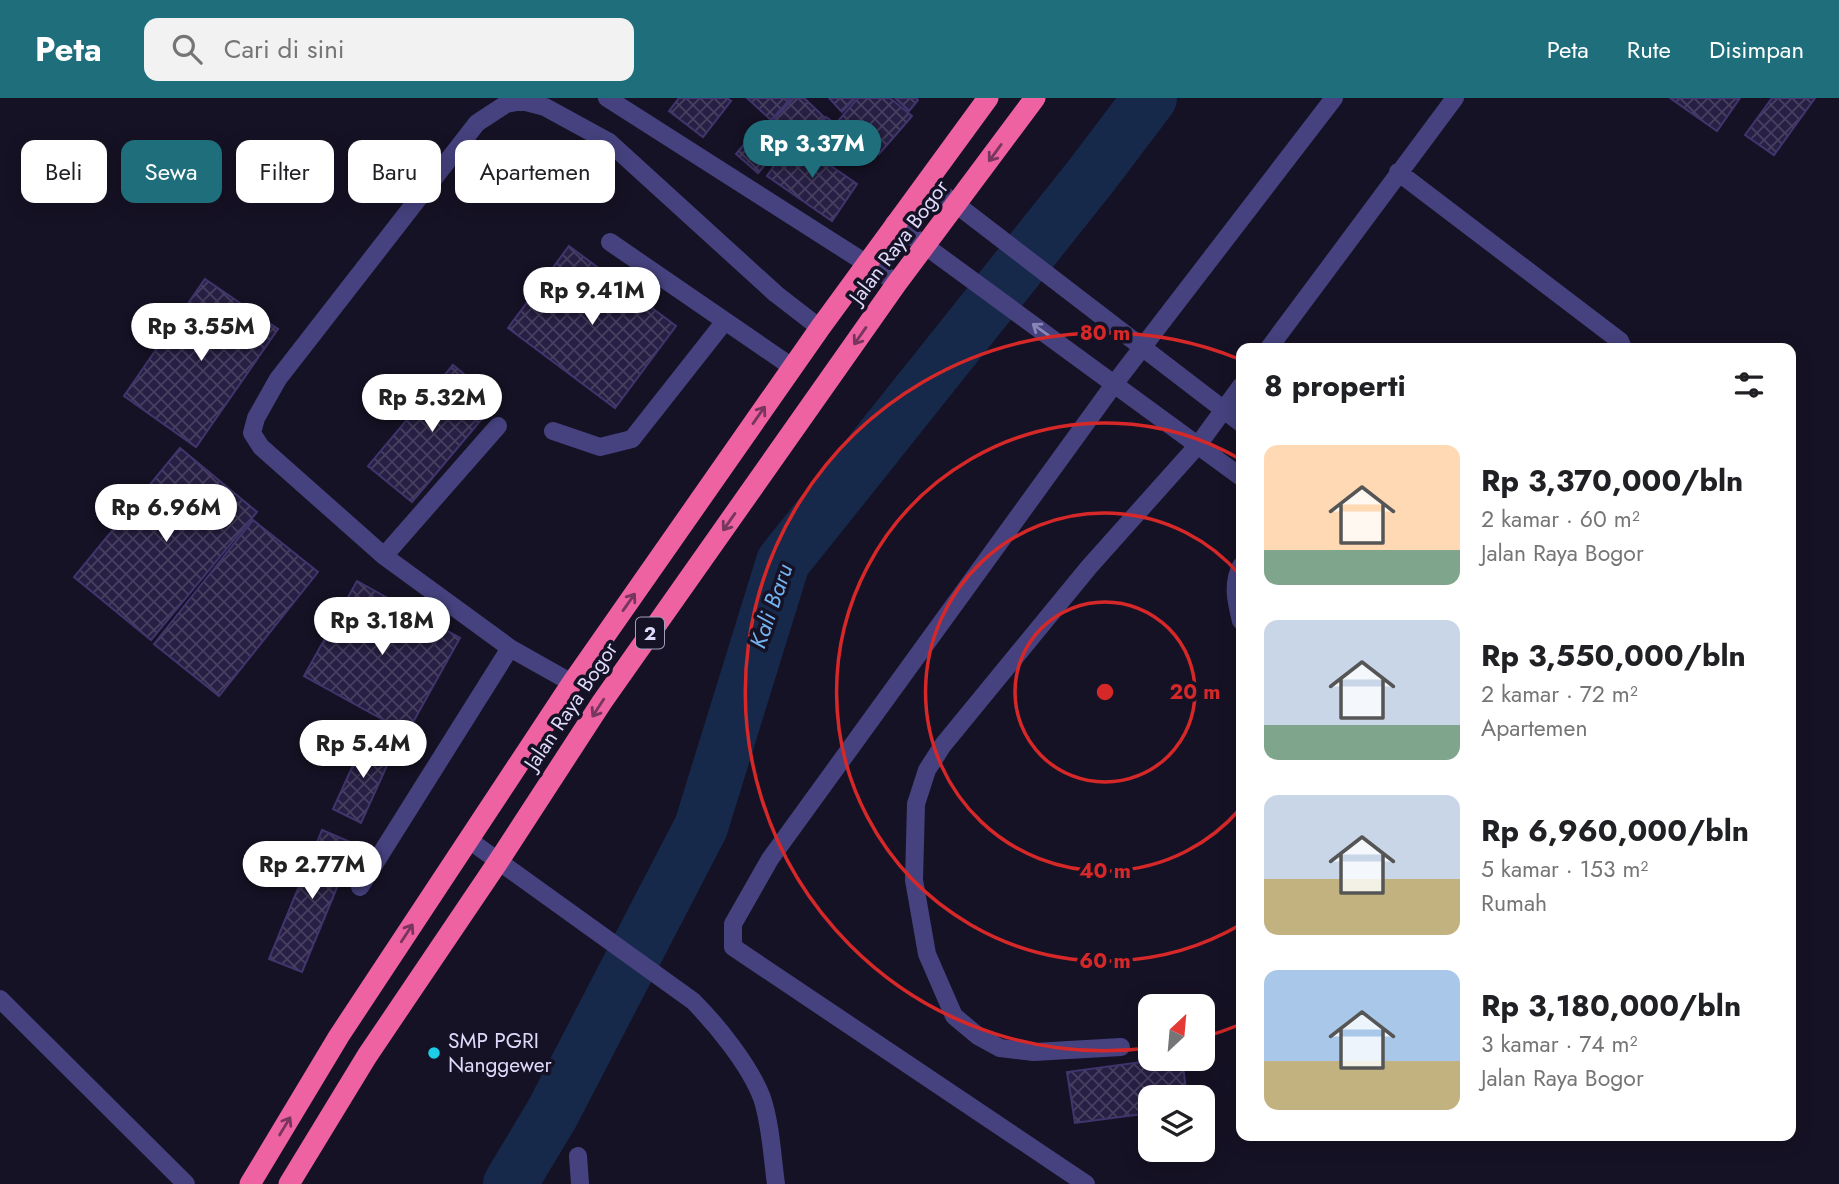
<!DOCTYPE html>
<html lang="id">
<meta charset="utf-8">
<style>
body{margin:0;font-family:Jost,sans-serif;background:#f2f2f2;color:#202124;height:100vh;display:flex;flex-direction:column;font-size:26px;white-space:nowrap}
*{box-sizing:border-box;margin:0}
p{font-size:23px;color:#757577}
.icon{flex:none;width:38px;height:38px;fill:none;stroke:currentColor;stroke-width:2;stroke-linecap:round;stroke-linejoin:round}
.map{position:relative;flex:1;overflow:hidden}
.details{position:absolute;left:1236px;top:245px;width:560px;height:798px;display:flex;flex-direction:column;background:#fff;border-radius:14px;box-shadow:0 4px 18px #0003}
.details>*{flex:none}
.banner{position:absolute;left:21px;top:42px;width:665px;height:63px;display:flex;gap:14px}
.needle{width:46px;rotate:26deg}
.buttons{position:absolute;left:1138px;top:896px;display:grid;gap:14px}
.buttons a{display:grid;place-items:center;width:77px;height:77px;border-radius:14px;background:#fff;box-shadow:0 4px 18px #0003;font-size:35px}
.price{position:absolute;translate:-50% -60px;padding:0 16px;border-radius:24px;background:#fff;color:#222;font-size:23px;line-height:46px;filter:drop-shadow(0 2px 4px #0008)}
.price::after{content:'';position:absolute;left:50%;top:42px;width:21px;height:16px;margin-left:-10px;background:inherit;clip-path:polygon(0 0,100% 0,50% 100%)}
.price.current{background:#1e6e7b;color:#fff}
ul{padding:0;list-style:none}
li{display:flex;align-items:center;gap:21px;height:175px;padding:0 28px}
li span{display:grid;place-items:center;flex:none;width:196px;height:140px;border-radius:14px;color:#555}
li>.icon{margin-inline-start:auto}
span .icon{width:84px;height:84px;fill:#fffc;stroke-width:1}
li b{font-size:30px}
h2{display:flex;justify-content:space-between;align-items:center;height:84px;padding:0 28px;font-size:30px}
.pill{padding:0 24px;border-radius:14px;background:#fff;box-shadow:0 4px 18px #0003;font-size:24px;line-height:63px}
.pill.current{background:#1e6e7b;color:#fff}
header{display:flex;align-items:center;gap:42px;box-sizing:border-box;height:98px;padding:0 35px;background:#1e6e7b;color:#fff}
header strong{font-size:33px}
nav{display:flex;gap:38px;margin-inline-start:auto;font-size:24px}
.search{width:490px;height:63px;background:#f2f2f2;display:flex;align-items:center;gap:18px;box-sizing:border-box;padding:0 24px;border-radius:14px;color:#757577;font-size:26px}
.map>svg:first-child{display:block}
</style>
<header>
<strong>Peta</strong>
<div class="search"><svg class="icon" aria-label="search" viewBox="0 0 24 24"><circle cx="10" cy="10" r="6"/><path d="M15 15l6 6"/></svg>Cari di sini</div>
<nav><a>Peta</a><a>Rute</a><a>Disimpan</a></nav>
</header>
<div class="map">
<svg width="1839" height="1086" viewBox="0 0 1839 1086">
<defs>
<pattern id="building-cross-hatch" width="8" height="8" patternUnits="userSpaceOnUse" patternTransform="scale(1.75)"><rect width="8" height="8" fill="#282044"/><path d="M0 0l8 8M0 8l8-8" fill="none" stroke="#474060"/></pattern>
</defs>
<rect width="100%" height="100%" fill="#161225"/>
<g fill="none" stroke-linecap="round" stroke-linejoin="round">
<!-- river -->
<path stroke="#16294b" stroke-width="54" d="M 510,1086 L 552,1016 L 701,729 L 783,464 L 1091,78 L 1150,0"/>
</g>
<!-- building -->
<path fill="url(#building-cross-hatch)" stroke="#41356d" stroke-width="2" d="M 679,0 L 727,0 L 731,3 L 703,39 L 669,13 Z
M 747,0 L 791,0 L 771,22 Z
M 794,0 L 804,0 L 824,19 L 800,44 L 774,21 Z
M 829,0 L 855,0 L 842,14 Z
M 858,0 L 890,0 L 912,18 L 879,56 L 839,22 Z
M 895,0 L 916,0 L 918,2 L 909,13 Z
M 1670,0 L 1740,0 L 1717,33 Z
M 1772,0 L 1815,0 L 1774,57 L 1745,37 Z
M 826,19 L 847,34 L 826,61 L 805,47 Z
M 764,23 L 787,42 L 758,75 L 736,56 Z
M 792,41 L 857,86 L 832,123 L 767,78 Z
M 569,148 L 676,228 L 615,310 L 508,230 Z
M 205,181 L 278,231 L 196,349 L 124,298 Z
M 453,267 L 497,303 L 412,404 L 368,368 Z
M 180,350 L 257,414 L 151,542 L 74,479 Z
M 253,422 L 318,474 L 219,598 L 154,546 Z
M 357,483 L 460,540 L 407,635 L 304,578 Z
M 366,639 L 394,652 L 361,725 L 333,711 Z
M 322,732 L 355,746 L 302,874 L 269,861 Z
M 1164,961 L 1182,961 L 1187,999 L 1150,999 L 1150,1015 L 1075,1025 L 1067,974 Z"/>
<g fill="none" stroke-linecap="round" stroke-linejoin="round">
<!-- minor -->
<path stroke="#46427f" stroke-width="18" d="M 607,0 L 897,185
M 1398,74 L 1620,243 L 1623,250
M 927,84 L 1241,325
M 894,125 L 1241,379
M 610,144 L 792,269
M 1269,250 L 1455,0
M 553,333 L 600,349 L 632,341 L 725,223
M 384,458 L 498,328
M 1241,468 C 1232,486 1236,503 1241,523
M 572,585 L 510,550 L 384,458 L 261,349 L 252,335 L 256,320 L 278,281 L 477,25 L 506,6 L 522,3 L 545,9 L 609,44 L 776,196 L 820,230
M 469,742 L 693,903 C 717,927 750,968 762,1000 C 771,1027 772,1058 776,1086
M 360,789 L 510,550
M 0,901 L 186,1086
M 1121,949 L 1034,954 L 1000,950 L 978,938 L 954,918 L 927,856 L 914,782 L 916,706 L 927,672 L 943,647 L 1089,469 L 1198,347 L 1241,288
M 578,1058 L 580,1086
M 1086,1086 L 733,849 L 733,826 L 770,761 L 1115,285 L 1334,0"/>
<!-- highway -->
<path stroke="#ee62a2" stroke-width="21" d="M 250,1086 L 339,938 L 572,585 L 820,230 L 988,0
M 289,1086 L 367,958 L 498,764 L 602,604 L 897,185 L 1035,0"/>
</g>
<!-- one-way arrows -->
<defs><path id="oneway-shaft" d="M-6 0H5M1.5-3L5.5 0L1.5 3" fill="none" stroke-width="1.6" stroke-linecap="round" stroke-linejoin="round" transform="scale(1.75)"/></defs>
<g stroke="#77365d">
<use href="#oneway-shaft" transform="translate(995 55) rotate(126)"/>
<use href="#oneway-shaft" transform="translate(860 238) rotate(125)"/>
<use href="#oneway-shaft" transform="translate(759 317) rotate(-55)"/>
<use href="#oneway-shaft" transform="translate(729 424) rotate(125)"/>
<use href="#oneway-shaft" transform="translate(629 504) rotate(-55)"/>
<use href="#oneway-shaft" transform="translate(598 610) rotate(123)"/>
<use href="#oneway-shaft" transform="translate(407 835) rotate(-57)"/>
<use href="#oneway-shaft" transform="translate(285 1028) rotate(-59)"/>
</g>
<use stroke="#8a86b7" href="#oneway-shaft" transform="translate(1041 232) rotate(-144)"/>
<!-- distance rings -->
<g fill="none" stroke="#d62828" stroke-width="3.5">
<circle cx="1105" cy="594" r="90"/>
<path d="M1240 711A179 179 0 1 1 1240 477"/>
<path d="M1240 827A269 269 0 1 1 1240 361"/>
<path d="M1239 927A359 359 0 0 1 1204 939M1149 950A359 359 0 1 1 1239 261"/>
</g>
<!-- markers -->
<circle fill="#1bcde6" stroke="#161225" stroke-width="2.5" cx="434" cy="955" r="7"/>
<g text-anchor="middle" dominant-baseline="central" stroke-width="7" stroke-linejoin="round" paint-order="stroke">
<!-- shield labels -->
<rect fill="#161225" stroke="#a29ebb" stroke-width="2" x="636" y="519.5" width="28" height="31" rx="5"/>
<g font-size="19" font-weight="bold" fill="#dedafb">
<text x="650" y="535">2</text>
</g>
<!-- street labels -->
<g font-size="21" fill="#dedafb" stroke="#161225">
<text transform="translate(899 144) rotate(-53)">Jalan Raya Bogor</text>
<text transform="translate(571 608) rotate(-56)">Jalan Raya Bogor</text>
</g>
<!-- poi labels -->
<g font-size="21" fill="#dedafb" stroke="#161225" text-anchor="start">
<text x="448" y="943">SMP PGRI<tspan x="448" dy="24">Nanggewer</tspan></text>
</g>
<!-- water labels -->
<g font-size="23" font-style="italic" fill="#73b3f0" stroke="#161225">
<text transform="translate(771 508) rotate(-71)">Kali Baru</text>
</g>
</g>
<circle cx="1105" cy="594" r="10" fill="#d62828" stroke="#161225" stroke-width="3.5"/>
<g font-size="21" text-anchor="middle" font-weight="bold" fill="#d62828" stroke="#161225" stroke-width="7" stroke-linejoin="round" paint-order="stroke">
<text x="1105" y="242">80 m</text>
<text x="1195" y="601">20 m</text>
<text x="1105" y="780">40 m</text>
<text x="1105" y="870">60 m</text>
</g>
</svg>
<div class="buttons">
<a><svg class="needle" viewBox="-14 -14 28 28"><path d="M0-13l5 13h-10z" fill="#e53935"/><path d="M0 13l5-13h-10z" fill="#757577"/></svg></a>
<a><svg class="icon" aria-label="layers" viewBox="0 0 24 24"><path d="M12 4l9 5-9 5-9-5zM3 14l9 5 9-5"/></svg></a>
</div>
<b class="price current" style="left:812px;top:82px">Rp 3.37M</b>
<b class="price" style="left:592px;top:229px">Rp 9.41M</b>
<b class="price" style="left:201px;top:265px">Rp 3.55M</b>
<b class="price" style="left:432px;top:336px">Rp 5.32M</b>
<b class="price" style="left:166px;top:446px">Rp 6.96M</b>
<b class="price" style="left:382px;top:559px">Rp 3.18M</b>
<b class="price" style="left:363px;top:682px">Rp 5.4M</b>
<b class="price" style="left:312px;top:803px">Rp 2.77M</b>
<div class="banner">
<a class="pill">Beli</a>
<a class="pill current">Sewa</a>
<a class="pill">Filter</a>
<a class="pill">Baru</a>
<a class="pill">Apartemen</a>
</div>
<section class="details">
<h2>8 properti<svg class="icon" aria-label="filters" viewBox="0 0 24 24"><path d="M4 7h16M4 17h16"/><circle cx="9" cy="7" r="2"/><circle cx="15" cy="17" r="2"/></svg></h2>
<ul>
<li><span style="background:linear-gradient(#ffd9b3 75%,#7fa58c 0)"><svg class="icon" aria-label="home" viewBox="0 0 24 24"><path d="M3 11l9-7 9 7M6 9v11h12V9"/></svg></span><div><b>Rp 3,370,000/bln</b><p>2 kamar · 60 m²</p><p>Jalan Raya Bogor</p></div></li>
<li><span style="background:linear-gradient(#c9d6e8 75%,#7fa58c 0)"><svg class="icon" aria-label="home" viewBox="0 0 24 24"><path d="M3 11l9-7 9 7M6 9v11h12V9"/></svg></span><div><b>Rp 3,550,000/bln</b><p>2 kamar · 72 m²</p><p>Apartemen</p></div></li>
<li><span style="background:linear-gradient(#c9d6e8 60%,#c2b280 0)"><svg class="icon" aria-label="home" viewBox="0 0 24 24"><path d="M3 11l9-7 9 7M6 9v11h12V9"/></svg></span><div><b>Rp 6,960,000/bln</b><p>5 kamar · 153 m²</p><p>Rumah</p></div></li>
<li><span style="background:linear-gradient(#a9c7e8 65%,#c2b280 0)"><svg class="icon" aria-label="home" viewBox="0 0 24 24"><path d="M3 11l9-7 9 7M6 9v11h12V9"/></svg></span><div><b>Rp 3,180,000/bln</b><p>3 kamar · 74 m²</p><p>Jalan Raya Bogor</p></div></li>
</ul>
</section>
</div>
